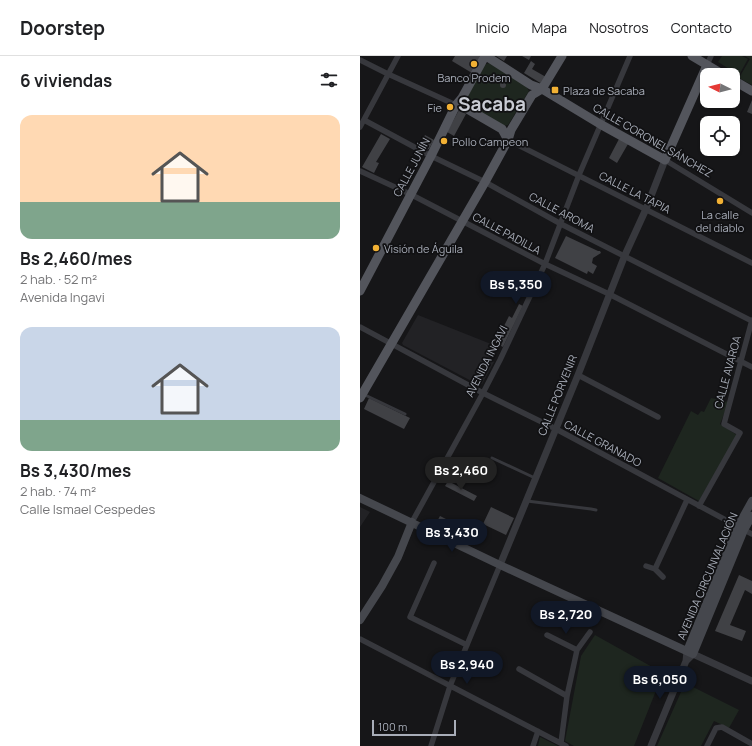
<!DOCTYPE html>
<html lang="es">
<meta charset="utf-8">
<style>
body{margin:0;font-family:Manrope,sans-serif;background:#f6f6f6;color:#202124;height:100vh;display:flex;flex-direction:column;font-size:15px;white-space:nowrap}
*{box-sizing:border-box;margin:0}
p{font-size:13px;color:#757577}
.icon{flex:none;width:22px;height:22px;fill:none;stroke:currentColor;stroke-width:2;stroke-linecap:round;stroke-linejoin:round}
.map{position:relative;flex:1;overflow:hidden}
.sheet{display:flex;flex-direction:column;background:#fff;width:360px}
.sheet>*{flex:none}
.needle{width:26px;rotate:276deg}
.controls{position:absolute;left:340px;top:12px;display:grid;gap:8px}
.controls a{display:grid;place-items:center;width:40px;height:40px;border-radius:8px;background:#fff;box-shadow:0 1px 3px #0004;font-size:20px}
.scale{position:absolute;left:12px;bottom:10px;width:84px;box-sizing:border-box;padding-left:4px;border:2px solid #a8adb8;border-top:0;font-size:11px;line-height:14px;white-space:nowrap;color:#a8adb8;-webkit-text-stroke:3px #111113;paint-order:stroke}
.price{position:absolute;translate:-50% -34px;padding:0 9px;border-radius:14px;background:#111827;color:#fff;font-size:13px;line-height:26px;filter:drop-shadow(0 1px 2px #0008)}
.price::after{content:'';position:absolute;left:50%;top:24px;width:12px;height:9px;margin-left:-6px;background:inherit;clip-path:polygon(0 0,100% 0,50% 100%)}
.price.on{background:#222;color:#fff}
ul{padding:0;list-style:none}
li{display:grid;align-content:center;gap:8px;height:212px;padding:0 20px}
li span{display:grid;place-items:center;height:124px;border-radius:12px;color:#555}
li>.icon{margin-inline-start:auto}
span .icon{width:72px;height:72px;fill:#fffc;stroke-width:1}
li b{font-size:17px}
h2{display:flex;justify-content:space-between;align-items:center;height:48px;padding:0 20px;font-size:17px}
header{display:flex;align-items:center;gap:24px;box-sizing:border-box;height:56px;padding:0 20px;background:#fff;border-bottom:1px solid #e0e0e0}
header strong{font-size:19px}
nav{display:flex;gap:22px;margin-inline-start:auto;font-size:14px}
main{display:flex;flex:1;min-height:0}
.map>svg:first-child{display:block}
</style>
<header>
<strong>Doorstep</strong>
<nav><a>Inicio</a><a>Mapa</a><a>Nosotros</a><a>Contacto</a></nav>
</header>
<main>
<section class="sheet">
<h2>6 viviendas<svg class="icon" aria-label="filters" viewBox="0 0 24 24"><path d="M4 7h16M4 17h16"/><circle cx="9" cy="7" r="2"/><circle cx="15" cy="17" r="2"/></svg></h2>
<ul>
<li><span style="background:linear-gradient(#ffd9b3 70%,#7fa58c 0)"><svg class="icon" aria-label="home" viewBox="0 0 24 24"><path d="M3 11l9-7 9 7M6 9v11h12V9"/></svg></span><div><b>Bs 2,460/mes</b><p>2 hab. · 52 m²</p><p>Avenida Ingavi</p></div></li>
<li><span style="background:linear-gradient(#c9d6e8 75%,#7fa58c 0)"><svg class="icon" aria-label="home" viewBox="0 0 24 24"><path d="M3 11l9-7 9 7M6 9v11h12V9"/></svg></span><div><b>Bs 3,430/mes</b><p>2 hab. · 74 m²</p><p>Calle Ismael Cespedes</p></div></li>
</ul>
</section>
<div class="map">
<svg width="392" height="690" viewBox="0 0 392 690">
<rect width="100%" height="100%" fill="#161618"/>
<!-- built -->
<path fill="#222225" d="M 58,259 L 131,288 L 130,303 L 134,306 L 122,328 L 119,329 L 43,289 L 42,287 Z
M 0,451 L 10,456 L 0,471 Z"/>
<!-- green -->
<path fill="#1e261f" d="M 362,0 L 382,0 L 388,3 L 379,19 L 358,6 Z
M 385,0 L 392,0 L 392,29 L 379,22 L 390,3 Z
M 129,7 L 166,30 L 169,35 L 148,69 L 143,70 L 107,49 L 105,44 L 124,9 Z
M 351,342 L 369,346 L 360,368 L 377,379 L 339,445 L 298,422 L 331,355 L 338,359 L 341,355 L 344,356 Z
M 235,579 L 303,617 L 274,690 L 214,690 L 205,685 L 221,600 Z
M 325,627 L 379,654 L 369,672 L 354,665 L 341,690 L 297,690 Z
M 180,681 L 198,690 L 178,690 Z"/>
<!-- building -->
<path fill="#404145" d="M 95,0 L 119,0 L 121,1 L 112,17 L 92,5 Z
M 136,0 L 147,0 L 144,5 Z
M 162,0 L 171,0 L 169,4 Z
M 171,5 L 175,8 L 172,13 L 186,21 L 182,28 L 164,17 Z
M140 29a3 3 0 1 1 6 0a3 3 0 1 1-6 0Z
M 392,44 L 392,58 L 387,56 Z
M 99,54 L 106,58 L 94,80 L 87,76 Z
M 21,78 L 30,83 L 16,106 L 19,107 L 14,117 L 2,111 Z
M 65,79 L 74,84 L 69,93 L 66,94 L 59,90 Z
M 259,83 L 268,88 L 257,107 L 249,102 Z
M 206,180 L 238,195 L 240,195 L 241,197 L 233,202 L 232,207 L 237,210 L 233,218 L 228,215 L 227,218 L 195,202 Z
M 159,248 L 163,250 L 143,291 L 139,289 L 145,276 L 142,274 L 149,260 L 152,262 Z
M 9,342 L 50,362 L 44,373 L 4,353 Z
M 88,425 L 117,440 L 114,445 L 85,430 Z
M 131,451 L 154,462 L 146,479 L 123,468 Z
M 80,460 L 108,474 L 112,466 L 120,470 L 112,486 L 75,469 Z
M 379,519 L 392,525 L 392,538 L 385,534 L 370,569 L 386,575 L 382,585 L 355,575 Z"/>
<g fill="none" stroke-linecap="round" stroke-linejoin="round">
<!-- service -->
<path stroke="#37383d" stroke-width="3" d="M 3,338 L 45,358
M 132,402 L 175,422
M 167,445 L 231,453 L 236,454"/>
<!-- minor -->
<path stroke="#37383d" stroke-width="5.5" d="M 0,4 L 28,18 L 96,49
M 347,9 L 351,0
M 4,64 L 71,100 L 125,126 L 201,168 L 392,265
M 0,71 L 38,0
M 148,84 L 392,207
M 305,104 L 392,157
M 0,115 L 50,138 L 185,208 L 249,238 L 392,311
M 0,271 L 123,337 L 196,373 L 392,478
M 218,319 L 298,361
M 339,450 L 380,377 L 364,368 L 392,264
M 52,466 L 123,337 L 140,304 L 185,208 L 219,119 L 270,0
M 74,507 L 50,561 L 107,589
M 286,510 L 295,513 L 303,521
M 295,513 L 327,444
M 187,579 L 217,594
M 0,583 L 206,690
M 159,613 L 207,640
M 201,687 L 207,640 L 217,594 L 230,576
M 71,690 L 90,630 L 140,509
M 173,690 L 178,675
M 347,690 L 356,672 L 362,671 L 392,688"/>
<!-- tertiary -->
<path stroke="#37383d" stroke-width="7" d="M 140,509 L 218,319 L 265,199 L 286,153 L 305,104
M 327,595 L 326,605 L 333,598 L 392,625
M 291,690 L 326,605"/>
<!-- secondary -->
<path stroke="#45474d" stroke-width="8" d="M 0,442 L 140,509 L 333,598 L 384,474 L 392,460
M 0,564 L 22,530 L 38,501 L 52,466
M 327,595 L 378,470 L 392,445"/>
<!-- primary -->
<path stroke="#53555c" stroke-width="9" d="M 126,0 L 171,29 L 182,33 L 240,68 L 305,104 L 347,9
M 332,0 L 364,19
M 373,24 L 392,35
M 96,49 L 104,51 L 142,73 L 148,84
M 0,235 L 71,100 L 96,49 L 102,42 L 125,0
M 0,342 L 125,126 L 148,84 L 151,74 L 172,39 L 182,33 L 202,0"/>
</g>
<!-- markers -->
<g fill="#f2b134" stroke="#111113" stroke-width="1.5">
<circle cx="114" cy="8" r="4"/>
<rect x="191" y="30" width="8" height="8" rx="2"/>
<circle cx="90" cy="51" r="4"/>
<circle cx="84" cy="85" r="4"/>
<circle cx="360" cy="145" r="4"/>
<circle cx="16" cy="192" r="4"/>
</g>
<g text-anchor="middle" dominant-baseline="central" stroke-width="3.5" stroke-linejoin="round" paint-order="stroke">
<!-- poi labels -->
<g font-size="11" fill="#a8adb8" stroke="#111113" text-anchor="start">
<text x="114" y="21" text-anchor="middle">Banco Prodem</text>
<text x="203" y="34">Plaza de Sacaba</text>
<text x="82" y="51" text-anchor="end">Fie</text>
<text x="92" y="85">Pollo Campeon</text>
<text x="360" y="158" text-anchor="middle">La calle<tspan x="360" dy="13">del diablo</tspan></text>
<text x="24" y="192">Visión de Águila</text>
</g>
<!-- street labels -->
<g font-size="11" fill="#a8adb8" stroke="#111113">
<text transform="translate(293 84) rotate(30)">CALLE CORONEL SÁNCHEZ</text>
<text transform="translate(51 111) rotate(-62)">CALLE JUNÍN</text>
<text transform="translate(275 136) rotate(27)">CALLE LA TAPIA</text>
<text transform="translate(202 156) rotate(28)">CALLE AROMA</text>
<text transform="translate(147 177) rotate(28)">CALLE PADILLA</text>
<text transform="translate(126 305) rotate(-63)">AVENIDA INGAVI</text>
<text transform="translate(367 316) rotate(-75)">CALLE AVAROA</text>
<text transform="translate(197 339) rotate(-68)">CALLE PORVENIR</text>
<text transform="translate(243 387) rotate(28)">CALLE GRANADO</text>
<text transform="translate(347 520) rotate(-67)">AVENIDA CIRCUNVALACIÓN</text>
</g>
<!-- town labels -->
<g font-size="19" font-weight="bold" fill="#c9ccd4" stroke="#111113">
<text x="132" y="48">Sacaba</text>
</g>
</g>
</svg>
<div class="controls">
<a><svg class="needle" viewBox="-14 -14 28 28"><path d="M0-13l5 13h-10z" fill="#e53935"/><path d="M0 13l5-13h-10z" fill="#757577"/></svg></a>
<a><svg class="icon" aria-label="locate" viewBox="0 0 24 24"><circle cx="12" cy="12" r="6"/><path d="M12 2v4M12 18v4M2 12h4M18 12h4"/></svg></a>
</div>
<div class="scale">100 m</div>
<b class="price" style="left:156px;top:249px">Bs 5,350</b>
<b class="price on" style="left:101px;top:435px">Bs 2,460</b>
<b class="price" style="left:92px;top:497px">Bs 3,430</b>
<b class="price" style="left:206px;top:579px">Bs 2,720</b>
<b class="price" style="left:107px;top:629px">Bs 2,940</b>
<b class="price" style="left:300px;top:644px">Bs 6,050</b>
</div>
</main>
